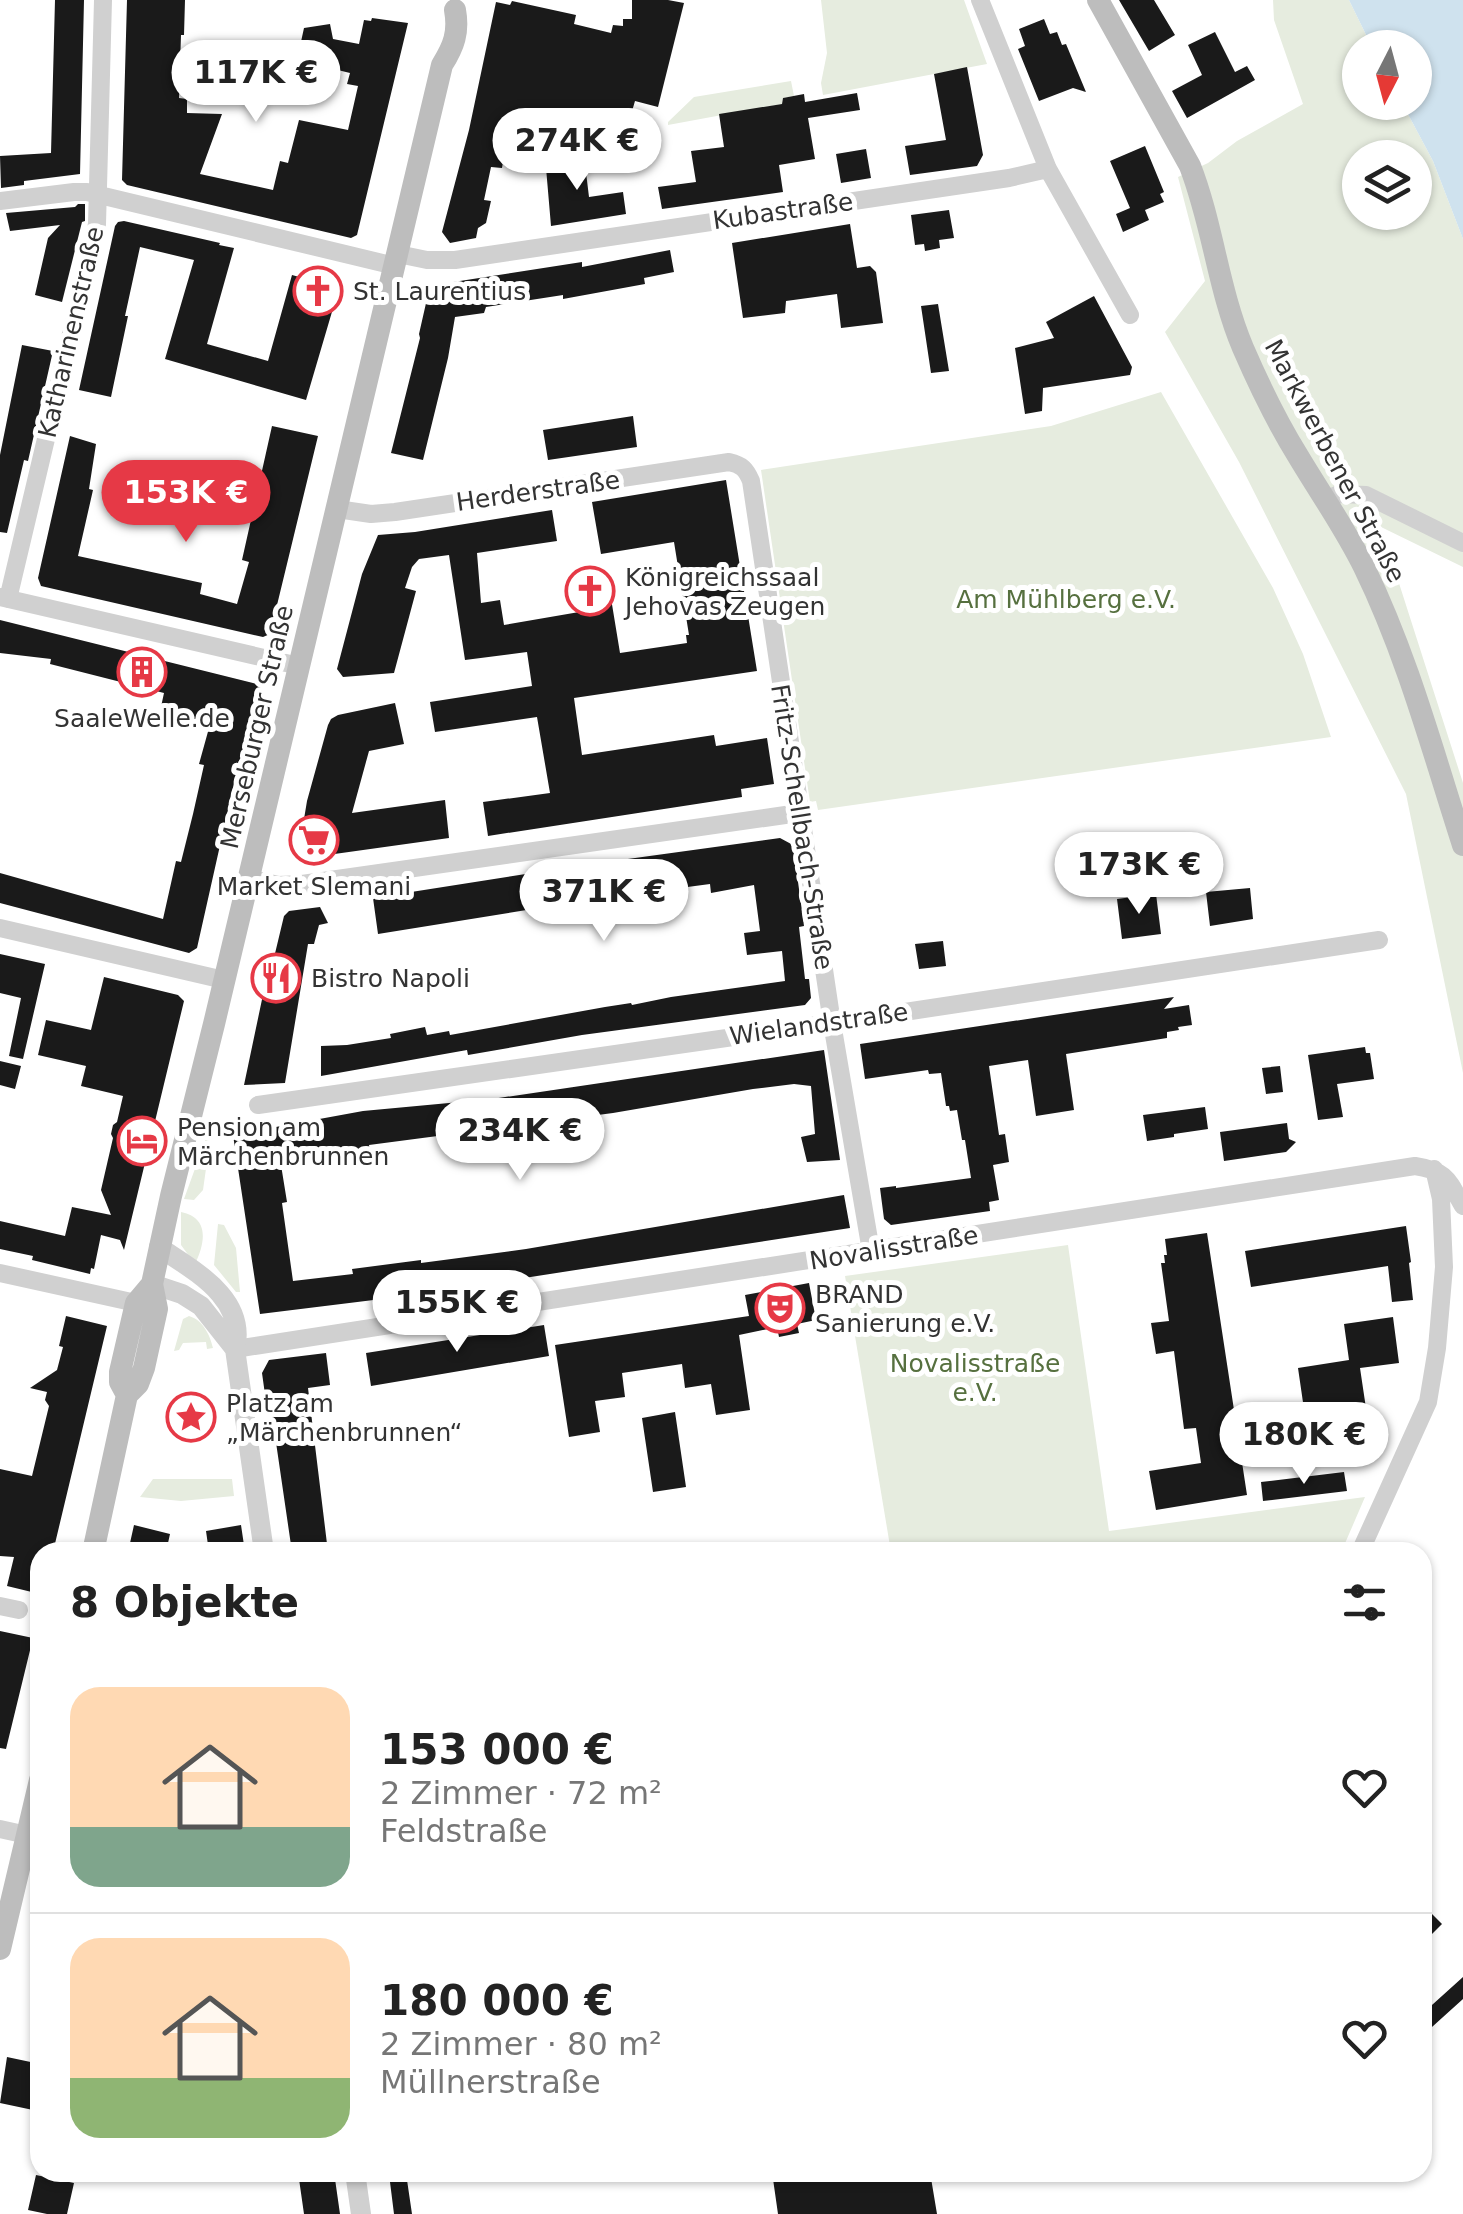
<!DOCTYPE html>
<html lang="de">
<meta charset="utf-8">
<style>
body{margin:0;font-family:"DejaVu Sans",sans-serif;background:#f2f2f2;color:#222;height:100vh;display:flex;flex-direction:column;font-size:38px;white-space:nowrap}
*{box-sizing:border-box;margin:0}
p{font-size:32px;color:#767676}
.icon{flex:none;width:55px;height:55px;fill:none;stroke:currentColor;stroke-width:2;stroke-linecap:round;stroke-linejoin:round}
.map{position:relative;flex:1;overflow:hidden}
.panel{position:absolute;left:30px;top:1542px;width:1402px;height:640px;display:flex;flex-direction:column;background:#fff;border-radius:30px;box-shadow:0 2px 8px #0004}
.panel>*{flex:none}
.needle{width:65px;rotate:186deg}
.fabs{position:absolute;left:1342px;top:30px;display:grid;gap:20px}
.fabs a{display:grid;place-items:center;width:90px;height:90px;border-radius:50%;background:#fff;box-shadow:0 2px 8px #0004;font-size:50px}
.price{position:absolute;translate:-50% -85px;padding:0 22px;border-radius:35px;background:#fff;color:#222;font-size:32px;line-height:65px;filter:drop-shadow(0 2px 5px #0008)}
.price::after{content:'';position:absolute;left:50%;top:60px;width:30px;height:22px;margin-left:-15px;background:inherit;clip-path:polygon(0 0,100% 0,50% 100%)}
.price.current{background:#e63946;color:#fff}
ul{padding:0;list-style:none}
li{display:flex;align-items:center;gap:30px;height:250px;padding:0 40px}
li+li{border-top:2px solid #e0e0e0}
li span{display:grid;place-items:center;flex:none;width:280px;height:200px;border-radius:30px;color:#555}
li>.icon{margin-inline-start:auto}
span .icon{width:120px;height:120px;fill:#fffc;stroke-width:1}
li b{font-size:42px}
h2{display:flex;justify-content:space-between;align-items:center;height:120px;padding:0 40px;font-size:42px}
.map>svg:first-child{display:block}
</style>
<div class="map">
<svg width="1463" height="2214" viewBox="0 0 1463 2214">
<rect width="100%" height="100%" fill="#fff"/>
<!-- green -->
<path fill="#e6ecdf" fill-rule="evenodd" d="M 821,0 L 964,0 L 987,64 L 823,95 L 821,83 L 827,53 Z
M 1273,0 L 1349,0 L 1372,47 L 1360,48 L 1360,102 L 1402,103 L 1433,161 L 1463,239 L 1463,567 L 1381,527 L 1463,783 L 1463,1073 L 1406,794 L 1239,462 L 1165,332 L 1205,281 L 1178,177 L 1208,163 L 1237,141 L 1303,104 L 1274,20 ZM 1360,158 L 1415,158 L 1415,212 L 1360,212 Z
M 791,81 L 794,96 L 783,98 L 782,104 L 668,125 L 668,122 L 694,97 Z
M 1161,392 L 1273,588 L 1303,654 L 1331,737 L 818,810 L 816,801 L 810,802 L 761,470 L 1051,426 Z
M 213,1119 L 203,1190 L 194,1200 L 184,1199 Z
M 181,1212 C 210,1218 205,1243 195,1264 L 181,1245 Z
M 218,1224 L 224,1225 L 236,1248 L 240,1292 L 236,1292 L 214,1265 Z
M 1068,1245 L 1109,1531 L 1365,1497 L 1343,1548 L 1313,1552 L 1005,1552 L 1003,1547 L 965,1552 L 891,1552 L 845,1276 Z
M 189,1316 C 203,1320 210,1335 213,1348 L 207,1349 L 206,1342 L 183,1343 L 179,1350 L 174,1351 L 183,1319 Z
M 153,1479 L 232,1479 L 234,1496 L 181,1501 L 140,1497 Z"/>
<!-- water -->
<path fill="#cfe2ee" d="M 1349,0 L 1463,0 L 1463,239 L 1433,161 L 1402,103 L 1415,102 L 1415,48 L 1372,47 Z"/>
<!-- building -->
<path fill="#1a1a1a" d="M 55,0 L 84,0 L 80,174 L 24,181 L 24,185 L 1,188 L 0,156 L 51,153 Z
M 127,0 L 185,0 L 184,35 L 181,35 L 179,98 L 187,99 L 187,113 L 222,114 L 200,174 L 273,190 L 280,161 L 288,163 L 299,120 L 348,130 L 358,86 L 347,84 L 350,73 L 297,60 L 304,28 L 330,24 L 333,39 L 359,44 L 364,20 L 371,21 L 372,18 L 408,23 L 357,235 L 351,238 L 127,185 L 122,180 Z
M 632,0 L 668,0 L 684,3 L 658,107 L 635,101 L 630,118 L 613,113 L 607,123 L 582,118 L 583,135 L 510,120 L 502,168 L 491,167 L 484,200 L 491,201 L 486,223 L 478,228 L 476,238 L 450,243 L 442,232 L 469,130 L 496,2 L 510,5 L 512,1 L 576,15 L 574,24 L 611,33 L 613,25 L 623,26 L 623,19 L 632,19 Z
M 1119,0 L 1154,0 L 1175,35 L 1149,51 Z
M 1044,19 L 1050,34 L 1057,32 L 1062,45 L 1066,44 L 1086,92 L 1073,88 L 1039,101 L 1018,49 L 1025,46 L 1019,29 Z
M 1215,32 L 1235,72 L 1247,66 L 1255,80 L 1187,118 L 1172,91 L 1202,75 L 1188,45 Z
M 967,67 L 983,155 L 977,166 L 910,175 L 905,146 L 946,140 L 934,74 Z
M 857,93 L 860,110 L 808,118 L 815,159 L 779,165 L 783,192 L 662,209 L 658,187 L 696,182 L 691,151 L 724,147 L 719,114 L 782,104 L 783,98 L 804,94 L 805,102 Z
M 1145,146 L 1164,192 L 1160,194 L 1164,202 L 1145,210 L 1149,220 L 1123,232 L 1116,214 L 1130,208 L 1110,161 Z
M 866,149 L 871,178 L 841,183 L 836,154 Z
M 545,156 L 584,156 L 589,197 L 623,192 L 626,214 L 551,226 Z
M 78,204 L 85,204 L 85,221 L 82,222 L 62,302 L 35,295 L 48,238 L 60,225 L 10,231 L 6,213 L 75,207 Z
M 949,210 L 954,238 L 939,240 L 940,248 L 925,251 L 924,244 L 915,245 L 911,215 Z
M 124,221 L 220,243 L 219,245 L 234,248 L 207,344 L 268,361 L 292,275 L 339,288 L 306,400 L 165,359 L 194,260 L 140,247 L 125,316 L 128,316 L 111,397 L 79,390 L 115,226 L 118,222 Z
M 850,224 L 857,268 L 870,266 L 876,272 L 883,323 L 841,328 L 837,294 L 786,301 L 785,313 L 743,318 L 732,243 Z
M 670,250 L 674,272 L 644,278 L 645,284 L 563,299 L 563,295 L 486,307 L 484,313 L 455,317 L 448,358 L 423,460 L 391,453 L 420,338 L 419,334 L 429,290 L 434,285 L 582,262 L 582,267 Z
M 1094,296 L 1132,367 L 1130,375 L 1043,388 L 1042,411 L 1025,414 L 1015,348 L 1054,338 L 1046,322 Z
M 938,304 L 949,371 L 931,373 L 921,306 Z
M 22,345 L 53,351 L 28,461 L 24,460 L 7,533 L 0,532 L 0,455 Z
M 633,416 L 637,447 L 548,460 L 543,430 Z
M 272,426 L 318,436 L 270,634 L 263,637 L 41,586 L 38,578 L 70,436 L 96,444 L 89,489 L 93,490 L 78,556 L 202,583 L 200,594 L 237,604 L 249,562 L 242,560 Z
M 726,480 L 757,671 L 574,698 L 582,755 L 714,735 L 716,746 L 767,738 L 774,784 L 741,789 L 742,797 L 488,836 L 483,802 L 550,793 L 537,717 L 435,732 L 430,702 L 532,686 L 527,652 L 465,660 L 449,555 L 419,559 L 412,567 L 405,588 L 416,591 L 394,673 L 343,677 L 337,669 L 362,574 L 378,535 L 415,532 L 552,510 L 557,541 L 477,553 L 481,603 L 500,600 L 504,625 L 585,611 L 580,585 L 608,580 L 620,653 L 687,643 L 686,635 L 689,635 L 674,542 L 601,554 L 592,502 Z
M 0,620 L 261,685 L 236,774 L 197,948 L 189,953 L 0,903 L 0,873 L 163,919 L 176,861 L 181,862 L 193,814 L 204,765 L 199,764 L 209,728 L 159,716 L 164,693 L 50,664 L 51,659 L 0,653 Z
M 395,703 L 404,744 L 369,751 L 352,813 L 445,800 L 449,838 L 313,857 L 300,843 L 307,801 L 328,725 L 331,719 L 338,715 Z
M 780,838 L 793,845 L 804,926 L 799,927 L 805,979 L 809,979 L 811,998 L 805,1005 L 582,1035 L 468,1055 L 467,1050 L 321,1076 L 321,1046 L 347,1045 L 391,1038 L 390,1034 L 425,1027 L 427,1035 L 449,1031 L 450,1035 L 605,1007 L 631,1003 L 632,1005 L 671,997 L 785,981 L 782,951 L 747,955 L 744,933 L 760,931 L 754,885 L 711,893 L 710,884 L 582,901 L 378,934 L 373,898 L 577,866 Z
M 1250,888 L 1253,919 L 1210,926 L 1206,892 Z
M 1156,894 L 1161,934 L 1122,939 L 1117,899 Z
M 320,907 L 328,923 L 319,925 L 314,944 L 308,944 L 285,1083 L 244,1085 L 264,990 L 266,991 L 284,916 L 289,911 Z
M 943,941 L 946,966 L 919,969 L 915,944 Z
M 0,954 L 45,964 L 23,1059 L 9,1056 L 21,998 L 0,993 Z
M 104,977 L 178,995 L 184,1001 L 124,1250 L 120,1240 L 101,1235 L 94,1269 L 91,1268 L 90,1274 L 32,1260 L 33,1256 L 0,1249 L 0,1221 L 65,1236 L 72,1207 L 111,1215 L 101,1190 L 113,1138 L 111,1134 L 113,1125 L 117,1122 L 123,1096 L 81,1086 L 86,1066 L 38,1055 L 46,1020 L 91,1030 Z
M 1174,997 L 1164,1009 L 1189,1005 L 1192,1025 L 1178,1027 L 1179,1030 L 1167,1032 L 1167,1038 L 1066,1054 L 1074,1110 L 1036,1116 L 1028,1060 L 989,1066 L 999,1135 L 1005,1134 L 1009,1162 L 993,1165 L 999,1200 L 989,1202 L 990,1211 L 891,1225 L 884,1219 L 880,1188 L 896,1186 L 896,1188 L 971,1178 L 965,1140 L 962,1140 L 957,1110 L 950,1111 L 949,1106 L 946,1106 L 941,1073 L 929,1074 L 928,1070 L 865,1079 L 860,1044 Z
M 1365,1047 L 1366,1053 L 1370,1053 L 1374,1079 L 1337,1084 L 1343,1117 L 1318,1120 L 1308,1055 Z
M 824,1050 L 840,1160 L 807,1162 L 801,1137 L 815,1134 L 811,1086 L 794,1084 L 753,1089 L 613,1113 L 369,1145 L 370,1150 L 281,1165 L 287,1202 L 282,1203 L 293,1281 L 353,1274 L 352,1269 L 421,1260 L 421,1263 L 526,1249 L 844,1195 L 850,1228 L 406,1296 L 260,1314 L 233,1135 L 363,1111 L 492,1099 Z
M 0,1061 L 21,1066 L 15,1089 L 0,1085 Z
M 1280,1066 L 1283,1092 L 1266,1094 L 1262,1068 Z
M 1205,1107 L 1208,1129 L 1174,1134 L 1174,1137 L 1147,1141 L 1143,1115 Z
M 1287,1123 L 1289,1139 L 1296,1142 L 1286,1152 L 1224,1161 L 1220,1132 Z
M 1406,1226 L 1411,1262 L 1409,1263 L 1413,1300 L 1392,1302 L 1388,1266 L 1251,1287 L 1245,1251 Z
M 1207,1233 L 1247,1495 L 1156,1510 L 1149,1471 L 1201,1463 L 1196,1428 L 1184,1429 L 1174,1351 L 1156,1354 L 1151,1323 L 1169,1321 L 1161,1263 L 1165,1263 L 1164,1255 L 1167,1255 L 1165,1239 Z
M 809,1283 L 816,1320 L 797,1324 L 799,1333 L 779,1337 L 777,1327 L 739,1335 L 750,1410 L 716,1415 L 711,1384 L 685,1388 L 682,1364 L 622,1373 L 625,1397 L 595,1401 L 600,1432 L 569,1437 L 555,1345 L 749,1316 L 745,1295 Z
M 66,1316 L 107,1326 L 53,1552 L 40,1552 L 40,1594 L 7,1586 L 14,1557 L 0,1556 L 0,1469 L 32,1476 L 49,1406 L 45,1400 L 47,1392 L 30,1388 L 57,1370 L 63,1347 L 59,1346 Z
M 1393,1317 L 1399,1363 L 1360,1368 L 1367,1415 L 1306,1423 L 1298,1368 L 1349,1360 L 1344,1324 Z
M 544,1325 L 549,1356 L 371,1386 L 366,1353 Z
M 326,1353 L 330,1385 L 308,1388 L 328,1552 L 292,1552 L 272,1415 L 268,1416 L 262,1373 L 269,1360 Z
M 675,1412 L 686,1487 L 653,1492 L 642,1418 Z
M 1344,1472 L 1347,1491 L 1263,1501 L 1261,1482 Z
M 134,1525 L 170,1534 L 166,1552 L 128,1552 Z
M 241,1525 L 245,1552 L 209,1552 L 206,1531 Z
M 0,1631 L 33,1638 L 6,1749 L 0,1748 Z
M 1422,1904 L 1442,1924 L 1422,1944 Z
M 1463,1977 L 1463,1999 L 1422,2036 L 1422,2014 Z
M 7,2057 L 40,2064 L 40,2076 L 33,2110 L 0,2103 Z
M 298,2172 L 334,2172 L 340,2214 L 304,2214 Z
M 772,2172 L 930,2172 L 937,2214 L 778,2214 Z
M 36,2175 L 74,2183 L 67,2214 L 47,2214 L 28,2210 Z
M 407,2180 L 412,2214 L 394,2214 L 390,2182 Z"/>
<g fill="none" stroke-linecap="round" stroke-linejoin="round">
<!-- minor -->
<path stroke="#d0d0d0" stroke-width="18" d="M 980,0 L 1048,169 L 1130,315
M 0,201 L 74,192 L 87,192 L 395,266
M 398,254 L 427,260 L 455,260 L 1009,178 L 1048,169
M 1326,500 L 1339,494 L 1366,495 L 1463,543
M 337,509 L 371,514 L 395,512 L 729,462 C 742,465 746,469 751,481 L 832,1023 L 871,1251
M 0,597 L 299,666
M 8,599 L 97,224 L 103,0
M 249,878 L 278,885 L 302,884 L 799,813
M 0,928 L 224,980
M 258,1105 L 832,1023 L 1379,940
M 0,1273 L 136,1303
M 235,1349 L 1415,1166 C 1447,1171 1448,1180 1463,1206
M 1360,1552 L 1428,1402 L 1437,1348 L 1444,1267 L 1441,1199 L 1434,1169
M 0,1606 L 19,1610
M 0,1829 L 27,1835"/>
<!-- tertiary -->
<path stroke="#d0d0d0" stroke-width="20" d="M 159,1247 C 194,1271 247,1298 235,1349 L 264,1552
M 152,1284 L 182,1294 L 201,1306 L 235,1349
M 355,2172 L 361,2214"/>
<!-- secondary -->
<path stroke="#bdbdbd" stroke-width="22" d="M 1098,0 L 1190,166 C 1213,225 1218,289 1243,348 C 1259,385 1277,422 1298,456 C 1320,493 1345,528 1364,567 C 1407,655 1433,752 1463,845
M 127,1395 L 120,1382 L 120,1372 L 136,1303 L 152,1284
M 93,1552 L 127,1395 L 138,1384 L 144,1368 L 157,1309 L 152,1284 L 171,1196 L 214,1024 L 442,65 C 454,46 459,32 455,10
M 0,1949 L 40,1780"/>
</g>
<!-- icons -->
<defs>
<g id="church-ring" transform="scale(2.5)"><circle r="9.5" fill="#fff" stroke="#e63946" stroke-width="1.5"/><path d="M-1.2-6h2.4v3.5h3.3v2.4h-3.3V6h-2.4V-.1h-3.3v-2.4h3.3Z" fill="#e63946"/></g>
<g id="building-ring" transform="scale(2.5)"><circle r="9.5" fill="#fff" stroke="#e63946" stroke-width="1.5"/><path d="M-4-6H4V6H1V3H-1V6H-4ZM-2.5-4.3h1.7v1.8h-1.7ZM.8-4.3h1.7v1.8H.8ZM-2.5-1h1.7V.8h-1.7ZM.8-1h1.7V.8H.8Z" fill="#e63946"/></g>
<g id="supermarket-ring" transform="scale(2.5)"><circle r="9.5" fill="#fff" stroke="#e63946" stroke-width="1.5"/><path d="M-6-5.5h2.5l.6 2H6L4.5 2H-2.5L-4.4-4H-6ZM-1.5 3.2a1.3 1.3 0 1 0 .1 0ZM3 3.2a1.3 1.3 0 1 0 .1 0Z" fill="#e63946"/></g>
<g id="restaurant-ring" transform="scale(2.5)"><circle r="9.5" fill="#fff" stroke="#e63946" stroke-width="1.5"/><path d="M-5-6h1v4h1v-4h1v4h1v-4h1v5L-1.5 .5V6h-2V.5L-5-1ZM5-6V6H3V1.5H1.5Q1.5-4 5-6Z" fill="#e63946"/></g>
<g id="hotel-ring" transform="scale(2.5)"><circle r="9.5" fill="#fff" stroke="#e63946" stroke-width="1.5"/><path d="M-6-4.5h1.5V1H6V5H4.5V3h-9V5H-6ZM-4 0a1.8 1.8 0 1 1 3.6 0ZM.5 0V-2.5h3Q6-2.5 6 0Z" fill="#e63946"/></g>
<g id="theatre-ring" transform="scale(2.5)"><circle r="9.5" fill="#fff" stroke="#e63946" stroke-width="1.5"/><path d="M-5-5.5Q0-4 5-5.5V0Q5 5 0 6Q-5 5-5 0ZM-3.3-2.5H-1v1.5H-3.3ZM1-2.5H3.3v1.5H1ZM-2.8 1Q0 5.5 2.8 1Z" fill="#e63946"/></g>
<g id="sight-ring" transform="scale(2.5)"><circle r="9.5" fill="#fff" stroke="#e63946" stroke-width="1.5"/><path d="M0-6L1.8-2.2L6-1.7L2.9 1.2L3.7 5.4L0 3.3L-3.7 5.4L-2.9 1.2L-6-1.7L-1.8-2.2Z" fill="#e63946"/></g>
</defs>
<g fill-rule="evenodd">
<use href="#church-ring" x="318" y="291"/>
<use href="#church-ring" x="590" y="591"/>
<use href="#building-ring" x="142" y="672"/>
<use href="#supermarket-ring" x="314" y="840"/>
<use href="#restaurant-ring" x="276" y="978"/>
<use href="#hotel-ring" x="142" y="1141"/>
<use href="#theatre-ring" x="780" y="1308"/>
<use href="#sight-ring" x="191" y="1417"/>
</g>
<g text-anchor="middle" dominant-baseline="central" stroke-width="10" stroke-linejoin="round" paint-order="stroke">
<!-- street labels -->
<g font-size="25" fill="#333" stroke="#fff">
<text transform="translate(783 211) rotate(-8)">Kubastraße</text>
<text transform="translate(71 332) rotate(-77)">Katharinenstraße</text>
<text transform="translate(1335 461) rotate(62)">Markwerbener Straße</text>
<text transform="translate(538 491) rotate(-8)">Herderstraße</text>
<text transform="translate(257 727) rotate(-77)">Merseburger Straße</text>
<text transform="translate(802 827) rotate(81)">Fritz-Schellbach-Straße</text>
<text transform="translate(819 1024) rotate(-8)">Wielandstraße</text>
<text transform="translate(894 1248) rotate(-9)">Novalisstraße</text>
</g>
<!-- poi labels -->
<g font-size="25" fill="#333" stroke="#fff" text-anchor="start">
<text x="353" y="291">St. Laurentius</text>
<text x="625" y="577">Königreichssaal<tspan x="625" dy="29">Jehovas Zeugen</tspan></text>
<text x="142" y="718" text-anchor="middle">SaaleWelle.de</text>
<text x="314" y="886" text-anchor="middle">Market Slemani</text>
<text x="311" y="978">Bistro Napoli</text>
<text x="177" y="1127">Pension am<tspan x="177" dy="29">Märchenbrunnen</tspan></text>
<text x="815" y="1294">BRAND<tspan x="815" dy="29">Sanierung e.V.</tspan></text>
<text x="226" y="1403">Platz am<tspan x="226" dy="29">„Märchenbrunnen“</tspan></text>
</g>
<!-- park labels -->
<g font-size="25" fill="#56703f" stroke="#fff">
<text x="1066" y="599">Am Mühlberg e.V.</text>
<text x="975" y="1363">Novalisstraße<tspan x="975" dy="29">e.V.</tspan></text>
</g>
</g>
</svg>
<div class="fabs">
<a><svg class="needle" viewBox="-14 -14 28 28"><path d="M0-13l5 13h-10z" fill="#e53935"/><path d="M0 13l5-13h-10z" fill="#767676"/></svg></a>
<a><svg class="icon" aria-label="layers" viewBox="0 0 24 24"><path d="M12 4l9 5-9 5-9-5zM3 14l9 5 9-5"/></svg></a>
</div>
<b class="price" style="left:256px;top:125px">117K €</b>
<b class="price" style="left:577px;top:193px">274K €</b>
<b class="price current" style="left:186px;top:545px">153K €</b>
<b class="price" style="left:1139px;top:917px">173K €</b>
<b class="price" style="left:604px;top:944px">371K €</b>
<b class="price" style="left:520px;top:1183px">234K €</b>
<b class="price" style="left:457px;top:1355px">155K €</b>
<b class="price" style="left:1304px;top:1487px">180K €</b>
<section class="panel">
<h2>8 Objekte<svg class="icon" aria-label="filters" viewBox="0 0 24 24"><path d="M4 7h16M4 17h16"/><circle cx="9" cy="7" r="2"/><circle cx="15" cy="17" r="2"/></svg></h2>
<ul>
<li><span style="background:linear-gradient(#ffd9b3 70%,#7fa58c 0)"><svg class="icon" aria-label="home" viewBox="0 0 24 24"><path d="M3 11l9-7 9 7M6 9v11h12V9"/></svg></span><div><b>153 000 €</b><p>2 Zimmer · 72 m²</p><p>Feldstraße</p></div><svg class="icon" aria-label="heart" viewBox="0 0 24 24"><path d="M12 20l-8-8c-3-5 5-10 8-4 3-6 11-1 8 4z"/></svg></li>
<li><span style="background:linear-gradient(#ffd9b3 70%,#8fb573 0)"><svg class="icon" aria-label="home" viewBox="0 0 24 24"><path d="M3 11l9-7 9 7M6 9v11h12V9"/></svg></span><div><b>180 000 €</b><p>2 Zimmer · 80 m²</p><p>Müllnerstraße</p></div><svg class="icon" aria-label="heart" viewBox="0 0 24 24"><path d="M12 20l-8-8c-3-5 5-10 8-4 3-6 11-1 8 4z"/></svg></li>
</ul>
</section>
</div>
